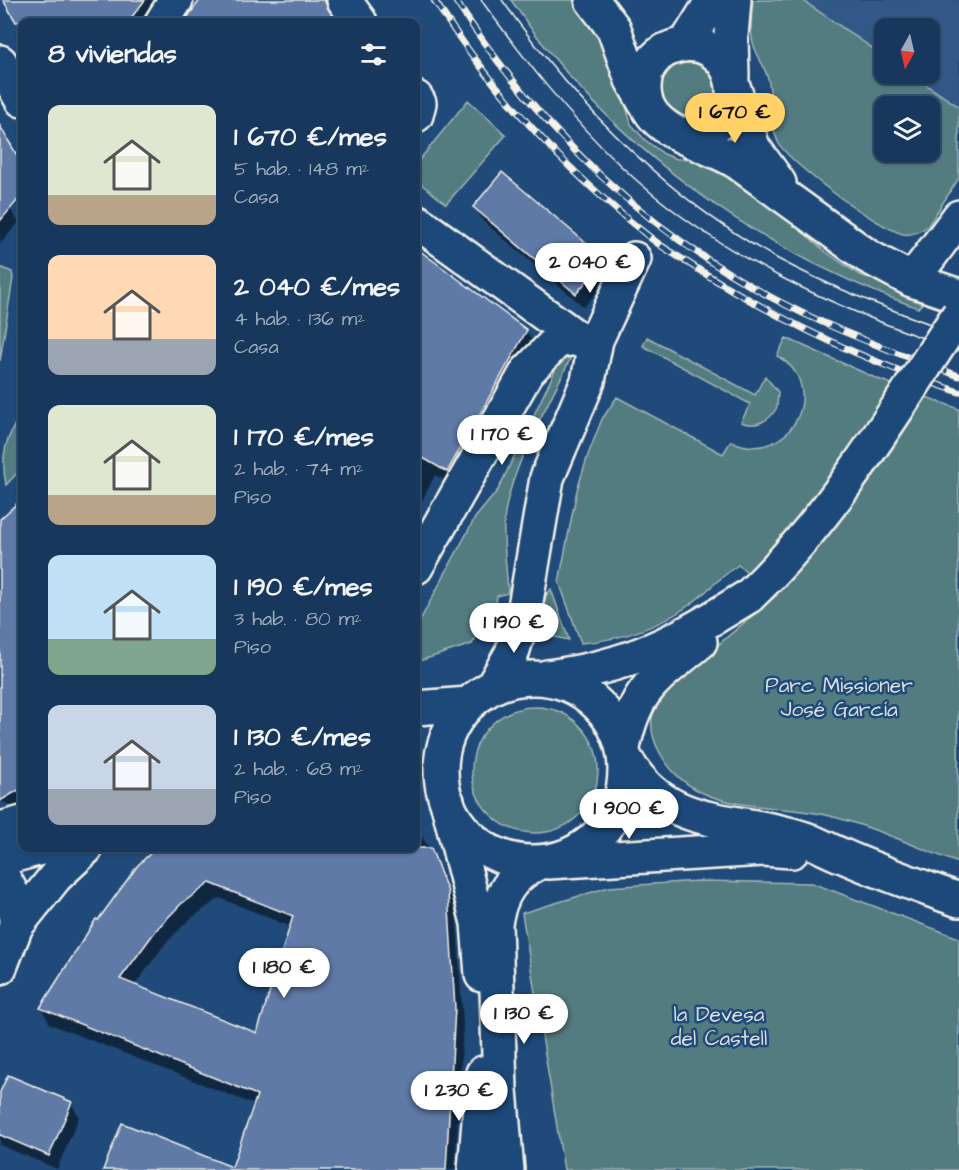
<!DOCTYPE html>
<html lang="es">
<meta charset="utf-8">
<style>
body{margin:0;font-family:"Architects Daughter",sans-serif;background:#203f62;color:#f1f3f6;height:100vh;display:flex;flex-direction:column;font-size:22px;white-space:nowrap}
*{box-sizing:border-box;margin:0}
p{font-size:20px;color:#9eacbb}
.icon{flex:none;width:33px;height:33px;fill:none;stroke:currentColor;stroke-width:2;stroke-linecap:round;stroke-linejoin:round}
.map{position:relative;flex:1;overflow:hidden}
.side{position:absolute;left:18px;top:18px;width:402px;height:834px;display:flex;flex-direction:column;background:#17385c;border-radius:12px;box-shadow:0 2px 4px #0004,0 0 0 2px #365272}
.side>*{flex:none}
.needle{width:39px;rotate:188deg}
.controls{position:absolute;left:874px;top:18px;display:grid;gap:12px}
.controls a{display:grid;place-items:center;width:66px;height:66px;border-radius:12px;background:#17385c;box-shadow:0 2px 4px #0004,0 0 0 2px #365272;font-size:30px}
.price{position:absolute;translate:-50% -51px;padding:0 14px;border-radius:21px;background:#fff;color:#222;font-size:20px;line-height:39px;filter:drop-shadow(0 2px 3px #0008)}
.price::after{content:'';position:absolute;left:50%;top:36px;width:18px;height:14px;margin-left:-9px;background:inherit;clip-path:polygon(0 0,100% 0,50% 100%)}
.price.on{background:#ffd166;color:#111}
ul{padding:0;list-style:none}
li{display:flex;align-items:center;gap:18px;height:150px;padding:0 30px}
li span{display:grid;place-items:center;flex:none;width:168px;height:120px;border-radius:12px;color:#555}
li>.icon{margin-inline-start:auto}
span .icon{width:72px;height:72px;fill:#fffc;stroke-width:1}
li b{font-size:26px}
h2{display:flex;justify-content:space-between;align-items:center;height:72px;padding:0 30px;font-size:26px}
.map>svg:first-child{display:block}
</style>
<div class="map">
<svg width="959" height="1170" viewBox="0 0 959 1170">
<rect width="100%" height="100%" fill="#1f4a7a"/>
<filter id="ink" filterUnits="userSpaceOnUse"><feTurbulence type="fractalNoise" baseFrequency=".0167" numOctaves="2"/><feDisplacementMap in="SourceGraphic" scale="12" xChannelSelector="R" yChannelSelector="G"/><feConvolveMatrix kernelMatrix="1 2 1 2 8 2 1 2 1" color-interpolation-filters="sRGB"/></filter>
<g filter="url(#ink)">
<!-- built -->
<path fill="#325888" d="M 802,0 L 959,0 L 959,107 L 910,74 L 930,74 L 930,28 L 885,28 L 885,57 Z"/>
<!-- green -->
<path fill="#537b81" stroke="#a4b6b4" stroke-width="1.5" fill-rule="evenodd" d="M 511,0 L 574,0 L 608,46 L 623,76 L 625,103 L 631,124 L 645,140 L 664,154 L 677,159 L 711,158 L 759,194 L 826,252 L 858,274 L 926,299 L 918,308 C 755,250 608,145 511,0 Z
M 753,0 L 802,0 L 885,57 L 885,74 L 910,74 L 959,107 L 959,178 L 928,226 C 921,231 912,236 903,234 C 878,228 789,164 778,142 C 769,122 773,104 769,83 C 767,69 758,59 754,46 C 749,32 752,14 753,0 ZM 885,106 L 930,106 L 930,152 L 885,152 Z
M 689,60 L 704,63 L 723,93 L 701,121 L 673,116 L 661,97 C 660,78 670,64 689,60 Z
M 468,100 L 506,135 L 446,204 L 416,180 L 416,164 Z
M 0,267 L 12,272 L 13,278 L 0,361 Z
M 647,337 L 755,395 L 765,376 L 778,392 L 777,407 C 770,421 756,428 741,422 L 750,404 L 643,346 Z
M 786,338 L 878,379 L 959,409 L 958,863 C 916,847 874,827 830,816 C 770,801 695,817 660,753 C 654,742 649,728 653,714 C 664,685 750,619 777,595 L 738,565 C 721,577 707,591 691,604 C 659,627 620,640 581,643 L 559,582 L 577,490 L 588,455 L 602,419 L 617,397 L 723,454 L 731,441 C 790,469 831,385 777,356 Z
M 564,352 L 572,355 C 551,401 506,474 504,524 C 503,547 507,570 508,593 L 497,596 L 495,611 L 490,614 L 472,644 L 416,662 L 416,628 L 475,518 L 498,490 Z
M 22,412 L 22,468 L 6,485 C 0,453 6,439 22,412 Z
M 551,589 L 569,640 L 540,634 L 545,597 Z
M472 770a63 63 0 1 1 126 0a63 63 0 1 1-126 0Z
M 698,881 L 812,883 L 959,938 L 959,1170 L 564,1170 L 522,913 L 609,887 Z"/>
<!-- shadow -->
<path fill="#0007" fill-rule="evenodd" d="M 4,0 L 162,0 L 145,22 L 22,22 L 22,31 Z
M 202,0 L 320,0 L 336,22 L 186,22 Z
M 0,129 L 22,167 L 22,190 L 9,208 L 19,222 L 0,244 Z
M 475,207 L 604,260 L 612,274 L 584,307 L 483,221 Z
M 416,249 L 526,331 L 536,347 L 457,487 L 435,475 L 416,513 Z
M 22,501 L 22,593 L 17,598 L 22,604 L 21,812 L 0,800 L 0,521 Z
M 416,516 L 428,537 L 416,560 Z
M 416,826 L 442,871 L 456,909 L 463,1025 L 455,1170 L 105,1170 L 232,1169 L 255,1105 L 50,1024 L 41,1008 L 98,922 L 139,866 L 160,848 L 416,848 ZM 220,898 L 291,927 L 258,1035 L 134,986 L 165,944 L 190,919 Z
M 0,1095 L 71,1103 L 79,1117 L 57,1169 L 0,1145 Z"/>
<!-- building -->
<path fill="#5e7aa7" stroke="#f4f1e8" stroke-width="1.5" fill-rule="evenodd" d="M 3,0 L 145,0 L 128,22 L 16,22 Z
M 200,0 L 324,0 L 337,22 L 184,22 Z
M 0,126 L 22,164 L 22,195 L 0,221 Z
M 502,172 L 605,259 L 576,294 L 473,207 Z
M 416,248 L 527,330 L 447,472 L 416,454 Z
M 22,499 L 22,788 L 0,801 L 0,519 Z
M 156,848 L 431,848 L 448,892 L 455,1008 L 446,1170 L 103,1170 L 122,1123 L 232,1167 L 257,1095 L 40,1008 L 96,919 L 98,920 L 138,865 ZM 210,883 L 293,916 L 257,1033 L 120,979 L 157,929 L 181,904 Z
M 8,1075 L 72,1102 L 49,1156 L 0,1135 L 0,1092 Z"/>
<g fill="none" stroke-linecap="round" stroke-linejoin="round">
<!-- street casing -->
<g stroke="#f4f1e8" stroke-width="38">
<path id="street" d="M 344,0 L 360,22
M 592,0 L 614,29 L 632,80 L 645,103
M 162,22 L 176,0
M 685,45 L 713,0
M 0,62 L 22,100
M 732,76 L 731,36 L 734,0
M 734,89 L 753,147 L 779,183
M 416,98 L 419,103 L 416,115
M 680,134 C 767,136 736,18 666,50 C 656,55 646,67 645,78 C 635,132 702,140 737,162 L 867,256 L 912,280 L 959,296
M 416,221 L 587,345
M 912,280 L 959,217
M 416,567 L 527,372 L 557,341 L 578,338
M 493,686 L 512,653 L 524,613 L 547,478 L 588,381 L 596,340 L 634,259
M 625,758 C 667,833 737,815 805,839 C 818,844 830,851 843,856 C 881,873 920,886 959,900
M 447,801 L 478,923 L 482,975
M 548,862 L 763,849 L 792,851
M 0,872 L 15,899 L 16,926
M 0,967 L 16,926 L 56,876 L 86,848
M 475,1170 L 483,1073"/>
</g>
<!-- secondary casing -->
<g stroke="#f4f1e8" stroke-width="38">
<path id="secondary" d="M 547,677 C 632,667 678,640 749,596
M441 770a92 92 0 1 1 184 0a92 92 0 1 1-184 0Z
M 416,708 L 469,704
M 623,748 C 635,687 656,679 700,642
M 0,829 L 22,823
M 0,859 L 41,848
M 507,1170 L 500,1090 L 495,923 C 500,894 511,876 538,863"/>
</g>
<!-- street -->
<use href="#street" stroke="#1f4a7a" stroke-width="33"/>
<!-- secondary -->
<use href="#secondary" stroke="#1f4a7a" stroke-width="33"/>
<!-- tram -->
<path stroke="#f4f1e8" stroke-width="1.5" d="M 481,0 C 524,59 569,117 622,167 C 717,257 837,309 959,351
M 502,0 C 576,104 665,197 778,259 C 836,290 897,313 959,334"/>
<!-- rail casing -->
<g stroke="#f4f1e8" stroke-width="7">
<path id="rail" d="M 434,0 C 491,89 564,169 647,235 C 662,248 680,257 696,268 C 778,320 867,362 959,392
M 455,0 C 539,129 644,232 782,303 C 839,332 899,354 959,376"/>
</g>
<!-- rail -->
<use href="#rail" stroke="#1f4a7a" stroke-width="4.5" stroke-dasharray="14" stroke-linecap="butt"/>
<!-- secondary-bridge casing -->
<g stroke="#f4f1e8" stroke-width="38" stroke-linecap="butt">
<path id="secondary-bridge" d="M 749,596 C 834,515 894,412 959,314"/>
</g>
<!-- secondary-bridge -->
<use href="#secondary-bridge" stroke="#1f4a7a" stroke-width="33"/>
</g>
</g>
<g text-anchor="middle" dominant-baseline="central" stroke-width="5" stroke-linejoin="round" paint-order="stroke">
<!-- park labels -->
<g font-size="21" fill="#dcdfd9" stroke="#1f4a7a">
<text x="839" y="685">Parc Missioner<tspan x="839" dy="24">José García</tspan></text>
<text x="719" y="1014">la Devesa<tspan x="719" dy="24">del Castell</tspan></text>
</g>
</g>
</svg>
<div class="controls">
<a><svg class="needle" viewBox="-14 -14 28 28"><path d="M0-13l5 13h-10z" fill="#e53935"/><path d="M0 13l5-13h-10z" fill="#9eacbb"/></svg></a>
<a><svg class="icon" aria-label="layers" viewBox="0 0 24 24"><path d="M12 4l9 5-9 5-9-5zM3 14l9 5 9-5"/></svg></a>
</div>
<b class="price on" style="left:735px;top:144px">1 670 €</b>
<b class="price" style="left:590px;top:294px">2 040 €</b>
<b class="price" style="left:502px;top:466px">1 170 €</b>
<b class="price" style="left:514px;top:654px">1 190 €</b>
<b class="price" style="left:629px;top:840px">1 900 €</b>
<b class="price" style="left:284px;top:999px">1 180 €</b>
<b class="price" style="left:524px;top:1045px">1 130 €</b>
<b class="price" style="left:459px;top:1122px">1 230 €</b>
<section class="side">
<h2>8 viviendas<svg class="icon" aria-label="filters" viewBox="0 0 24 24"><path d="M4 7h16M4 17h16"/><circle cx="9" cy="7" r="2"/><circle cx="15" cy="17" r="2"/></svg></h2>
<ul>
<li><span style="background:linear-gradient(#dfe7d0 75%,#b9a48a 0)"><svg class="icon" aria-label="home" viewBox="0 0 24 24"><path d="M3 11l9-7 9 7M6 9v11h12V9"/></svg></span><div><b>1 670 €/mes</b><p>5 hab. · 148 m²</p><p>Casa</p></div></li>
<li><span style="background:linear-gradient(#ffd9b3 70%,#9aa5b1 0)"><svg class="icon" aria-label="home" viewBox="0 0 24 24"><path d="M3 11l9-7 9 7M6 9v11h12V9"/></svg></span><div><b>2 040 €/mes</b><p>4 hab. · 136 m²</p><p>Casa</p></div></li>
<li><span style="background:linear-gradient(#dfe7d0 75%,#b9a48a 0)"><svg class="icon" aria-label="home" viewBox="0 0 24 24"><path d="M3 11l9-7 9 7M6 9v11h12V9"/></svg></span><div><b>1 170 €/mes</b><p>2 hab. · 74 m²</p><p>Piso</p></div></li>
<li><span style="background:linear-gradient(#bfe0f5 70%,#7fa58c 0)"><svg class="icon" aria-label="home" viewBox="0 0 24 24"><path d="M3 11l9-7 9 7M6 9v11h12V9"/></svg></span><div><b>1 190 €/mes</b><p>3 hab. · 80 m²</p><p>Piso</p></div></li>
<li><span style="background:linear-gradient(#c9d6e8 70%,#9aa5b1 0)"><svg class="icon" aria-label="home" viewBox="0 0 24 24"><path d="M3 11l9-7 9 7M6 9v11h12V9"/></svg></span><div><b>1 130 €/mes</b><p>2 hab. · 68 m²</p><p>Piso</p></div></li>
</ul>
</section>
</div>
